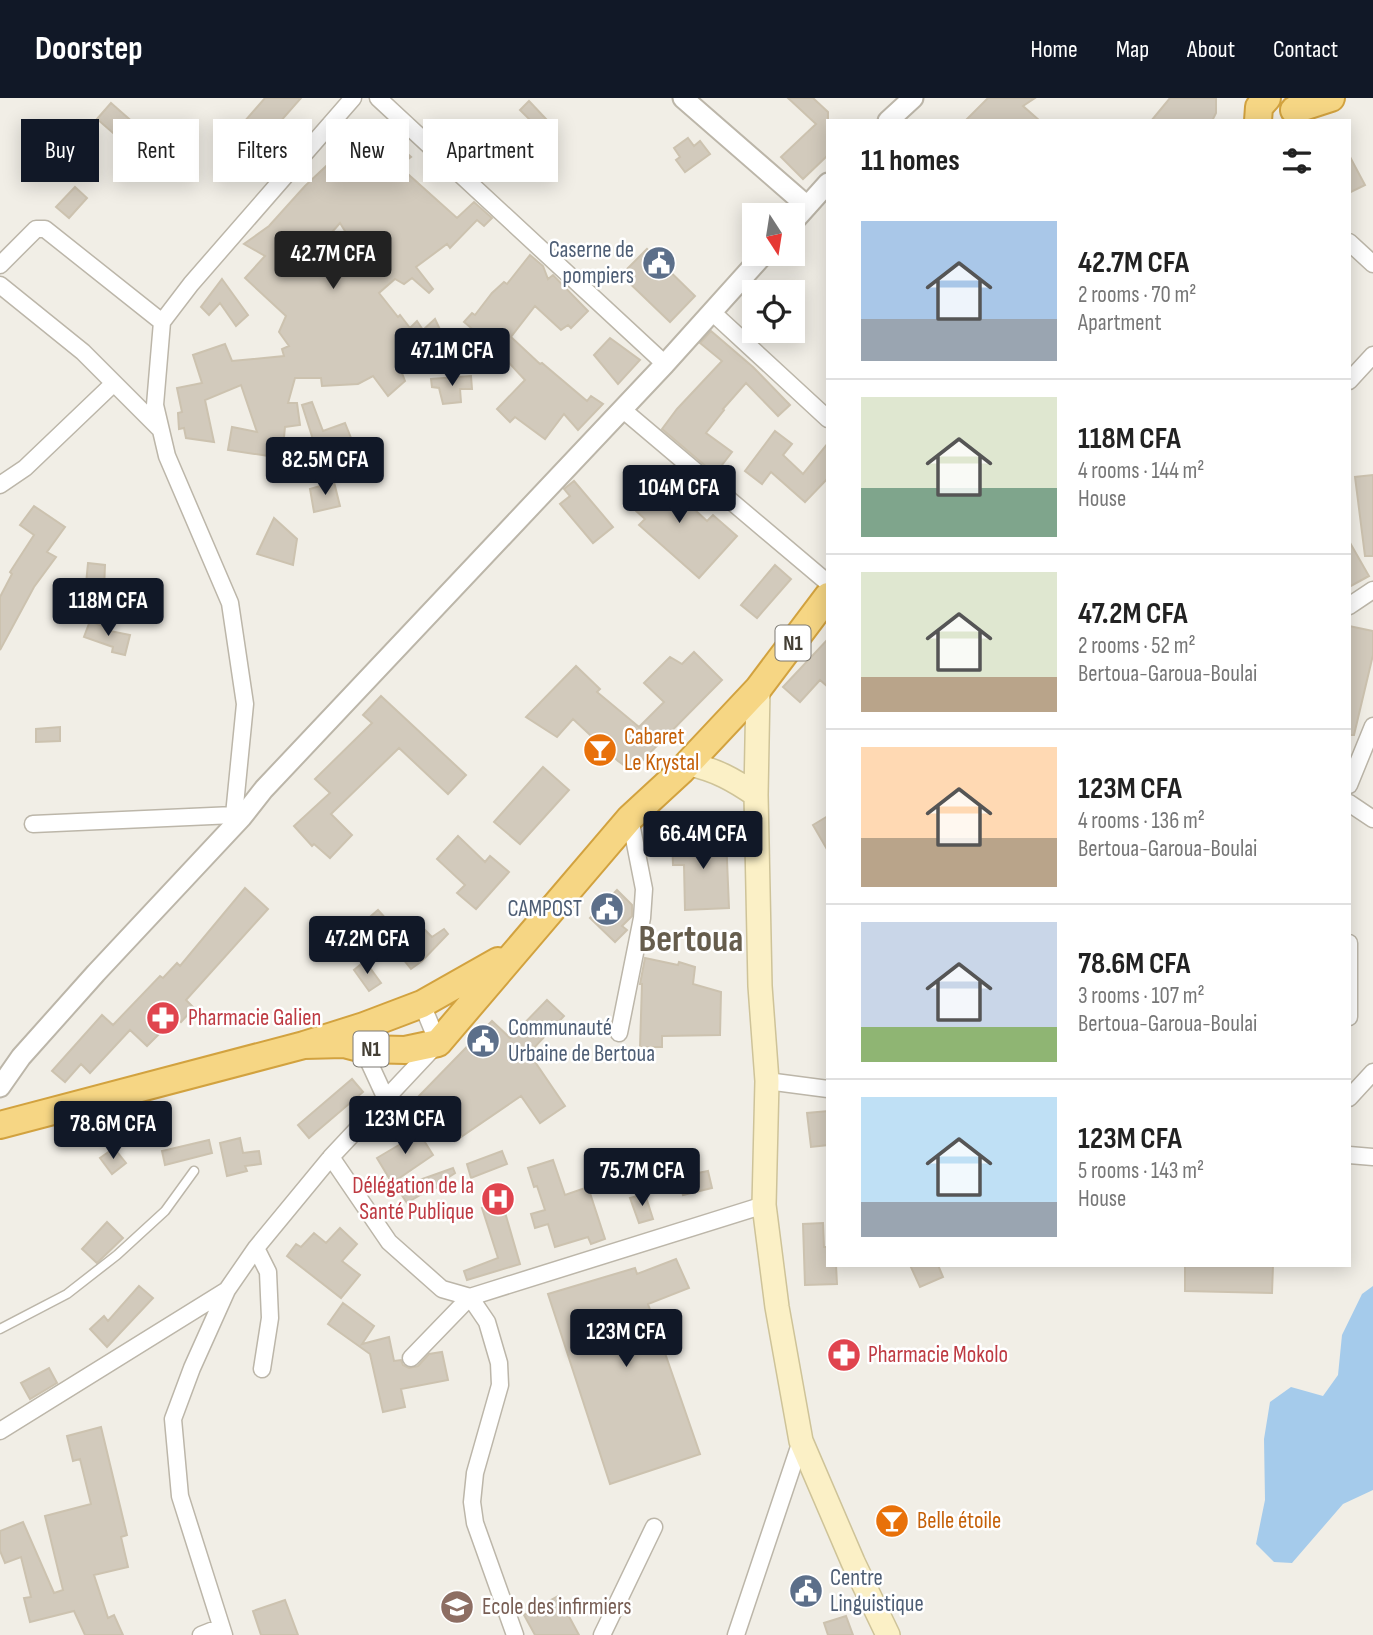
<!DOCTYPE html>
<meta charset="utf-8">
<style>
body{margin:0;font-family:"Sofia Sans Condensed",sans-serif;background:#f6f6f6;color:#222;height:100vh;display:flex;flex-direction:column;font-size:26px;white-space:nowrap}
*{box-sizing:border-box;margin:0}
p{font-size:23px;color:#767676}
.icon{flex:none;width:38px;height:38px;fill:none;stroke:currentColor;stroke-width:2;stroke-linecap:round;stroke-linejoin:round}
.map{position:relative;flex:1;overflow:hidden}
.panel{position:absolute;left:826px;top:21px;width:525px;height:1148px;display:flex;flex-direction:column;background:#fff;border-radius:0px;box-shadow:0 4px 18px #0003}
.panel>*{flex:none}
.top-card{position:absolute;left:21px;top:21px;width:665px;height:63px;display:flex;gap:14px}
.needle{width:46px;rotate:168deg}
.tools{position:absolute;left:742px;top:105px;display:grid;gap:14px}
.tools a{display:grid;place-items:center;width:63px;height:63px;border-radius:0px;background:#fff;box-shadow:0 4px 18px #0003;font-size:35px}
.price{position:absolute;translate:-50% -60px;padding:0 16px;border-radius:7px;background:#111827;color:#fff;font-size:23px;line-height:46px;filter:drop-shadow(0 2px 4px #0008)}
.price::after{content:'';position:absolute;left:50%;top:42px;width:21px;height:16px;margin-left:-10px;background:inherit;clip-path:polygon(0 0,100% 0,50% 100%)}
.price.selected{background:#222;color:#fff}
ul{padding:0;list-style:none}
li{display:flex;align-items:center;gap:21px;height:175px;padding:0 35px}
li+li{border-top:2px solid #e0e0e0}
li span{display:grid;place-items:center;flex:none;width:196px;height:140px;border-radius:0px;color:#555}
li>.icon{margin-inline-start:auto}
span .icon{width:84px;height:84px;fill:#fffc;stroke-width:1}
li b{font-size:30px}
h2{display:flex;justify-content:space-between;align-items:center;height:84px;padding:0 35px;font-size:30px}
.pill{padding:0 24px;border-radius:0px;background:#fff;box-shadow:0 4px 18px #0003;font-size:24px;line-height:63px}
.pill.selected{background:#111827;color:#fff}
header{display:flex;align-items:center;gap:42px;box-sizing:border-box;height:98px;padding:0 35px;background:#111827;color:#fff}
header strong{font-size:33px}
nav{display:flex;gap:38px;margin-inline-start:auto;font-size:24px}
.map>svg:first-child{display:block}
</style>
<header>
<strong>Doorstep</strong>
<nav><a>Home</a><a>Map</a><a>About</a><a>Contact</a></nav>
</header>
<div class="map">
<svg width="1373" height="1537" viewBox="0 0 1373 1537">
<rect width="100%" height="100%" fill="#f1eee6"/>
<!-- water -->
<path fill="#a5cbeb" d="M 1373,1188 L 1373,1392 L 1343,1406 L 1292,1465 L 1274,1464 L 1256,1446 L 1265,1402 L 1264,1341 L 1270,1304 L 1291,1289 L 1323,1298 L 1338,1277 L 1342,1237 L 1362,1196 Z"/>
<!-- building -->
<path fill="#d2cabc" stroke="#ccc2af" stroke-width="2" fill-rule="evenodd" d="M 265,0 L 301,0 L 244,65 L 224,47 Z
M 788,0 L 813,0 L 828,14 L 828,57 L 803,81 L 781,59 L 816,26 Z
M 988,0 L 1035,0 L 1023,8 L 1040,23 L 965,23 Z
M 1170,0 L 1216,0 L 1216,15 L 1212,23 L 1151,23 Z
M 529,3 L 546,21 L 537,29 L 520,12 Z
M 111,5 L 144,34 L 146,31 L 182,63 L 166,81 L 97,21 Z
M 380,32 L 398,51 L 400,49 L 411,59 L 399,68 L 457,120 L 474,104 L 492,120 L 484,128 L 477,122 L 450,150 L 447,146 L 416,169 L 433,191 L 429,195 L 412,180 L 404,186 L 395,181 L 379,195 L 398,219 L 400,217 L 410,230 L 417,223 L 423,232 L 435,221 L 445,242 L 433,252 L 429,248 L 420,254 L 417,250 L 397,262 L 405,283 L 388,298 L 373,278 L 358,286 L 322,288 L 321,280 L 295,280 L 288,305 L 297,305 L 300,327 L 285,329 L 282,360 L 228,352 L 232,329 L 257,334 L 241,287 L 205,302 L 214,344 L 186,340 L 184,330 L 179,331 L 178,315 L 182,314 L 177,290 L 202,285 L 193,257 L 225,246 L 232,263 L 284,258 L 282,251 L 289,248 L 279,234 L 286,218 L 245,180 L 265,158 L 244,146 L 269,128 L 305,88 L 339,56 L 340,58 L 372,33 L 377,36 ZM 340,125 L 353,146 L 338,167 L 318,150 Z
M 688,40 L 694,48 L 700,43 L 710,56 L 685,74 L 676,62 L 680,59 L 674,50 Z
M 1349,57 L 1365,87 L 1349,95 Z
M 75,89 L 87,100 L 69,120 L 56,109 Z
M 647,151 L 695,198 L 670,224 L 621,177 Z
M 530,157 L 543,168 L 548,181 L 553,177 L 588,213 L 571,230 L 568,227 L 561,232 L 535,208 L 511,239 L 540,266 L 542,265 L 587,303 L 591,298 L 603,306 L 578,332 L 564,316 L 545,341 L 515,319 L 510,324 L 497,311 L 525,282 L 496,251 L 464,224 L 472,215 L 475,217 L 492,195 L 504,184 L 507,186 Z
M 222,181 L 248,217 L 236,228 L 220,205 L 209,217 L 201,209 Z
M 711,233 L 753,269 L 790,307 L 778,318 L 746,285 L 723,311 L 724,312 L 706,335 L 732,354 L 715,376 L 662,331 L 677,311 L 722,263 L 700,245 Z
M 610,240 L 640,262 L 618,286 L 594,257 Z
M 471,278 L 472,291 L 460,291 L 461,304 L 443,306 L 439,290 L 432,289 L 431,281 Z
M 312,304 L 323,333 L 345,325 L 355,350 L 338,357 L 335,347 L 317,354 L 302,307 Z
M 775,333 L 792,346 L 783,357 L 803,376 L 828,345 L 828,380 L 805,404 L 771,374 L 762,386 L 745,373 Z
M 652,372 L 707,423 L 713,417 L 737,438 L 699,480 L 639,427 L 645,421 L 624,402 Z
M 1373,377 L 1373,458 L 1365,458 L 1355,379 Z
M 574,383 L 613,429 L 593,445 L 560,406 L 570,398 L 564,391 Z
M 334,384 L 340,408 L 314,414 L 310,391 Z
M 34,408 L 65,429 L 47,454 L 56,459 L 34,489 L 0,552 L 0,499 L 12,476 L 10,474 L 34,437 L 20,427 Z
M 274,420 L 297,441 L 293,467 L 257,456 Z
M 1349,443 L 1369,478 L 1349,489 Z
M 88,465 L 105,467 L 104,492 L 86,486 Z
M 775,467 L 791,481 L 757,520 L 741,507 Z
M 90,523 L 105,529 L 105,532 L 130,537 L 125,557 L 112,554 L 113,549 L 84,539 Z
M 1349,528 L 1373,533 L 1373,557 L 1354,637 L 1349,637 Z
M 828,541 L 828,589 L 820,582 L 800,604 L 783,589 Z
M 694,554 L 722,582 L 632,673 L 618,663 L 573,621 L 557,639 L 526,619 L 576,568 L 600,591 L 597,594 L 639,629 L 664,604 L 644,585 L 670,559 L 682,566 Z
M 381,598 L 466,677 L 448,696 L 399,650 L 331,716 L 352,737 L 330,760 L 314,746 L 312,748 L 294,728 L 330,695 L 315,681 L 372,625 L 363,617 Z
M 60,629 L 60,643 L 36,644 L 36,631 Z
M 543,669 L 569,692 L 520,746 L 494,724 Z
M 828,718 L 828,753 L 813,727 Z
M 458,738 L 485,764 L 490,758 L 509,774 L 476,811 L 457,795 L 465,787 L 437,761 Z
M 726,738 L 729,810 L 685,812 L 684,767 L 673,767 L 672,740 Z
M 245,790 L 268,811 L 186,902 L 194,910 L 181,924 L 176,919 L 147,948 L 130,932 L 90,975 L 81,966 L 65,984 L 52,973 L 102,917 L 113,927 L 160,878 L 163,880 L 177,865 L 180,868 Z
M 617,792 L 632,807 L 632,818 L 622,828 L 627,832 L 615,844 L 590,820 Z
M 378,812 L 396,832 L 375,851 L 356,831 Z
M 424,831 L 432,839 L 444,831 L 448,836 L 422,863 L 411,871 L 403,861 L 421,848 L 414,841 Z
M 645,860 L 678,867 L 679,864 L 695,869 L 693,886 L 721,894 L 720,937 L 662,938 L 662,949 L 640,949 L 642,886 L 640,886 Z
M 365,863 L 381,885 L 369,893 L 354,872 Z
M 547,902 L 564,918 L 529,955 L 565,1008 L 540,1025 L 521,998 L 455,1043 L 439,1019 L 418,999 L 492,923 L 510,940 Z
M 352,981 L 363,994 L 309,1040 L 298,1027 Z
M 828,1013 L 828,1047 L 811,1049 L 807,1015 Z
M 416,1030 L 433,1057 L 392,1085 L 377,1060 L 404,1044 L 401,1039 Z
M 240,1040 L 243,1055 L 259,1053 L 261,1066 L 245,1068 L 247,1073 L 227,1078 L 220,1045 Z
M 209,1042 L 212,1055 L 165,1067 L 162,1053 Z
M 114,1050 L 126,1065 L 112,1076 L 100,1060 Z
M 502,1053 L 507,1066 L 471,1080 L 467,1066 Z
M 553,1062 L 565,1097 L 588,1089 L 605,1141 L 591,1146 L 588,1139 L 555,1149 L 548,1126 L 535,1130 L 531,1116 L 545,1112 L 537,1088 L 534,1089 L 528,1070 Z
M 453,1070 L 455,1075 L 446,1081 L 448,1085 L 436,1090 L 435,1088 L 407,1105 L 397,1090 Z
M 708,1073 L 712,1090 L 683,1097 L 678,1079 Z
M 645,1096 L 653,1121 L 639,1125 L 630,1100 Z
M 502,1104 L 520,1166 L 467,1182 L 464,1173 L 498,1160 L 482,1110 Z
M 107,1124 L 123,1140 L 97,1165 L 82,1151 Z
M 823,1125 L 824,1149 L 828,1149 L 828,1167 L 836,1167 L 837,1186 L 805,1187 L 803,1126 Z
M 340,1130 L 357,1146 L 342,1163 L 360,1177 L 341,1200 L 287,1158 L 296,1146 L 301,1149 L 314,1135 L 326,1145 Z
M 676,1161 L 689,1190 L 648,1206 L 700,1356 L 610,1386 L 548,1196 L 635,1170 L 637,1176 Z
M 910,1167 L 938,1167 L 943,1179 L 920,1189 Z
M 1185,1167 L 1273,1167 L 1272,1195 L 1185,1193 Z
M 139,1188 L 153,1200 L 107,1249 L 90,1231 L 104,1218 L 108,1223 Z
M 343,1205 L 374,1228 L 362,1246 L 389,1239 L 394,1263 L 401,1262 L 403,1267 L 409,1270 L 418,1268 L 429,1256 L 442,1254 L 448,1282 L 401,1291 L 405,1309 L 383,1314 L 370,1256 L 328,1226 Z
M 49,1270 L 57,1285 L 30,1301 L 21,1285 Z
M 101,1329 L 127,1437 L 121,1439 L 128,1469 L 94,1477 L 108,1520 L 114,1517 L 123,1537 L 85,1537 L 74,1513 L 30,1524 L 24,1500 L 31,1499 L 21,1459 L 5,1465 L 0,1453 L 0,1433 L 23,1424 L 54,1495 L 63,1492 L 45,1418 L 91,1406 L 80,1361 L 73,1363 L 67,1338 Z
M 558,1498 L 579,1537 L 535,1537 L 524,1517 Z
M 285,1502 L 298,1537 L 261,1537 L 253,1513 Z
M 846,1518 L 853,1537 L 828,1537 L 824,1525 Z"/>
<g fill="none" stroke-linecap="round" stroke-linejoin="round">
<!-- service casing -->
<g stroke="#bcb6a9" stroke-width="11">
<path id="service" d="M 0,1231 L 67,1196 L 117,1157 L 165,1113 L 194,1073"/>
</g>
<!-- minor casing -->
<g stroke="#bcb6a9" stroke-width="19">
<path id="minor" d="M 378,0 L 665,266
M 1349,144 L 1373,166
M 0,167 L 36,131 L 45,131 L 162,224
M 0,187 L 83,254 L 159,330
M 712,214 L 828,321
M 1349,283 L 1373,257
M 622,311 L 828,485
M 0,387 L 25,370 L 114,285
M 1349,508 L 1373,492
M 1349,687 L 1373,628
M 1349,705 L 1373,721
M 242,719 L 234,717 L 245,606 L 230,505 L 167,358 L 155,307 L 162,224 L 191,186 L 353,0
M 33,726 L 234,717
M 1349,845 L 1349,919
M 619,935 L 642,820 L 644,791 L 630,720
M 363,946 L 363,951 L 386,1001
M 767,983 L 828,991
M 1349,1000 L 1373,974
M 1349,1057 L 1373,1059
M 331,1059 L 389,1144 L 442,1191 L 470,1199 L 764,1107
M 256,1150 L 268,1174 L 270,1220 L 262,1271
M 411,1260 L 470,1199 L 487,1224 L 499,1265 L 500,1287 L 475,1375 L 472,1404 L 475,1425 L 515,1537
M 0,1333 L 227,1192
M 201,1537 L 221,1529
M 224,1537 L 180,1398 L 173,1321 L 192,1270 L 227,1192 L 256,1150 L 331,1059 L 438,945 L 422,906
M 602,1537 L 654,1429
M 736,1537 L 801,1343"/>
</g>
<!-- tertiary casing -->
<g stroke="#bcb6a9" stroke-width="23">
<path id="tertiary" d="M 683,0 L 807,108
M 888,23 L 913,0
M 793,124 L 828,85
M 0,989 L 21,959 L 96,875 L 242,719 L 264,691 L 665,266 L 764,156"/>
</g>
<!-- secondary casing -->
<g stroke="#cec398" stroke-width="26">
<path id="secondary" d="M 758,591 L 756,697 L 760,888 L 767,983 L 764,1107 L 777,1209 L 801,1343 L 853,1464 L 888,1537
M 681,673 L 688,666 C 715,671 734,682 756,697"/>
</g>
<!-- trunk casing -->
<g stroke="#d2a23f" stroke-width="30">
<path id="trunk" d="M 1294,12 L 1331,0
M 1258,23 L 1259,9 L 1267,0
M 304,947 L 344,946 L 363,951 L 405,952 L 438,945 L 630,720 L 681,673 L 758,591 L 828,498
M 0,1027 L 304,947 L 364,928 L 422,906 L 498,863"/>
</g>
<!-- service -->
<use href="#service" stroke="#fff" stroke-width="8"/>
<!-- minor -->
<use href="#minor" stroke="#fff" stroke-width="16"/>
<!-- tertiary -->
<use href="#tertiary" stroke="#fff" stroke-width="19"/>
<!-- secondary -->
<use href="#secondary" stroke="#fbf0c6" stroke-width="23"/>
<!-- trunk -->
<use href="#trunk" stroke="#f6d684" stroke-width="26"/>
</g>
<!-- icons -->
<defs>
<g id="civic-disc" transform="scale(1.75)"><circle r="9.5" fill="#5c6f8a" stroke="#fff"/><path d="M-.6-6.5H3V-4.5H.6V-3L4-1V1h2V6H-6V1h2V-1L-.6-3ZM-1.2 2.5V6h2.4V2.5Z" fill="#fff"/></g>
<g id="bar-disc" transform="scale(1.75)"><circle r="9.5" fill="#e8710a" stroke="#fff"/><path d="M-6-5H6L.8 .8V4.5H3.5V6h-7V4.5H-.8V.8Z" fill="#fff"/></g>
<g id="pharmacy-disc" transform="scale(1.75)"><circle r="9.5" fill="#e0444e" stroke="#fff"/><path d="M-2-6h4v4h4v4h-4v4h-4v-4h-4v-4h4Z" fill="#fff"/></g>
<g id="hospital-disc" transform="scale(1.75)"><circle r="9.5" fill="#e0444e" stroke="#fff"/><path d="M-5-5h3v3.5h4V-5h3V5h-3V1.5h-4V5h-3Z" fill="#fff"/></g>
<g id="university-disc" transform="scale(1.75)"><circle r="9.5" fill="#8d6e63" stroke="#fff"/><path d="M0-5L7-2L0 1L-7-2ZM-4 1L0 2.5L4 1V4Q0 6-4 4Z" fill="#fff"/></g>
</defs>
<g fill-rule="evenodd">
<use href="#civic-disc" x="659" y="165"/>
<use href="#bar-disc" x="600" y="652"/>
<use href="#civic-disc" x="607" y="811"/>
<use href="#pharmacy-disc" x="163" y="920"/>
<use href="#civic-disc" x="483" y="943"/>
<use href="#hospital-disc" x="498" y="1101"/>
<use href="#pharmacy-disc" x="844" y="1257"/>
<use href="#bar-disc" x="892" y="1423"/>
<use href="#civic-disc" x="806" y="1493"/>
<use href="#university-disc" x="457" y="1509"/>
</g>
<g text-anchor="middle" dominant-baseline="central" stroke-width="5" stroke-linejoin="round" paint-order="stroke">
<!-- shield labels -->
<g fill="#fff" stroke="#7c7972" stroke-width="2">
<rect x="775.5" y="527.5" width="35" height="35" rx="5"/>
<rect x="353.5" y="933.5" width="35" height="35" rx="5"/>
</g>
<g font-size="21" font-weight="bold" fill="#443f35">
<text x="793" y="545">N1</text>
<text x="371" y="951">N1</text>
</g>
<!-- service labels -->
<g font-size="23" fill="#4e5e75" stroke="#fff" text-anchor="end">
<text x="634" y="152">Caserne de<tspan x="634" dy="26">pompiers</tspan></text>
<text x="582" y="811">CAMPOST</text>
<text x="508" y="930" text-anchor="start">Communauté<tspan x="508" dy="26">Urbaine de Bertoua</tspan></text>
<text x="830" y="1480" text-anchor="start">Centre<tspan x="830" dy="26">Linguistique</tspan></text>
</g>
<!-- food labels -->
<g font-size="23" fill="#c56008" stroke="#fff" text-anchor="start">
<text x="624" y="639">Cabaret<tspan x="624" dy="26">Le Krystal</tspan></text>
<text x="917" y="1423">Belle étoile</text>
</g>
<!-- health labels -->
<g font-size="23" fill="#be3a42" stroke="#fff" text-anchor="start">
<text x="188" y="920">Pharmacie Galien</text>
<text x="474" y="1088" text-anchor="end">Délégation de la<tspan x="474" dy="26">Santé Publique</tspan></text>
<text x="868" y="1257">Pharmacie Mokolo</text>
</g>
<!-- education labels -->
<g font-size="23" fill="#785e54" stroke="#fff" text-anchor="start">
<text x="482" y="1509">Ecole des infirmiers</text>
</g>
<!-- town labels -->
<g font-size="37" font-weight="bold" fill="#665d4d" stroke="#fff">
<text x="691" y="842">Bertoua</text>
</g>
</g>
</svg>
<div class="tools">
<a><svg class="needle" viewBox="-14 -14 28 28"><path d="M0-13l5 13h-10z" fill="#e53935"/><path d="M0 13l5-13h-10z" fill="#767676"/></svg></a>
<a><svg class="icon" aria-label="locate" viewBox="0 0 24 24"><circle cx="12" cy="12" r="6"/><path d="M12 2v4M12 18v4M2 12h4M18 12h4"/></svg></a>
</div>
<b class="price selected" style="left:333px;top:193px">42.7M CFA</b>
<b class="price" style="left:452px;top:290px">47.1M CFA</b>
<b class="price" style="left:325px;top:399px">82.5M CFA</b>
<b class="price" style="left:679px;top:427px">104M CFA</b>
<b class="price" style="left:108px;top:540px">118M CFA</b>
<b class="price" style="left:703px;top:773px">66.4M CFA</b>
<b class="price" style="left:367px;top:878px">47.2M CFA</b>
<b class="price" style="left:405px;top:1058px">123M CFA</b>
<b class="price" style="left:113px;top:1063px">78.6M CFA</b>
<b class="price" style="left:642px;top:1110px">75.7M CFA</b>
<b class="price" style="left:626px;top:1271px">123M CFA</b>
<div class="top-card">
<a class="pill selected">Buy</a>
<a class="pill">Rent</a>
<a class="pill">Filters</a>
<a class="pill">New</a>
<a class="pill">Apartment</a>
</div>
<section class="panel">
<h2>11 homes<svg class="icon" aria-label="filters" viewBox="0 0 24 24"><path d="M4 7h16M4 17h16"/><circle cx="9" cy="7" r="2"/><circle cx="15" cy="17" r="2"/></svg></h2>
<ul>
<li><span style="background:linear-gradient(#a9c7e8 70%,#9aa5b1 0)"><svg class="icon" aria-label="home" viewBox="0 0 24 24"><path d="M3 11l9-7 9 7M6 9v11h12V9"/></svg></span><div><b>42.7M CFA</b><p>2 rooms · 70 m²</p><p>Apartment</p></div></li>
<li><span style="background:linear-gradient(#dfe7d0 65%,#7fa58c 0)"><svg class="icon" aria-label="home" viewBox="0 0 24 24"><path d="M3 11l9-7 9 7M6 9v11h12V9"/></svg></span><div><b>118M CFA</b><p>4 rooms · 144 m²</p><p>House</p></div></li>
<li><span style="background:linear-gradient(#dfe7d0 75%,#b9a48a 0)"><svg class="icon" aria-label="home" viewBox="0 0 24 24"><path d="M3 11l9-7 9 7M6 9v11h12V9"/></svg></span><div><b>47.2M CFA</b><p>2 rooms · 52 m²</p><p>Bertoua-Garoua-Boulai</p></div></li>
<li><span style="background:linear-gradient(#ffd9b3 65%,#b9a48a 0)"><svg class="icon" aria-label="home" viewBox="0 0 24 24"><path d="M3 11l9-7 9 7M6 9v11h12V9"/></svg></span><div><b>123M CFA</b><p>4 rooms · 136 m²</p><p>Bertoua-Garoua-Boulai</p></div></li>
<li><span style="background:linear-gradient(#c9d6e8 75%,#8fb573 0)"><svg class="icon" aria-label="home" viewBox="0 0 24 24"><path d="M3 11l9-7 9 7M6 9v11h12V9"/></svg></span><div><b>78.6M CFA</b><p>3 rooms · 107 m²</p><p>Bertoua-Garoua-Boulai</p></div></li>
<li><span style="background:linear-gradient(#bfe0f5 75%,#9aa5b1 0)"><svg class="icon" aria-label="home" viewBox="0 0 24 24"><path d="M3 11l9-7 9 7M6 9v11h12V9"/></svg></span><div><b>123M CFA</b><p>5 rooms · 143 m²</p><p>House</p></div></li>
</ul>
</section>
</div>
